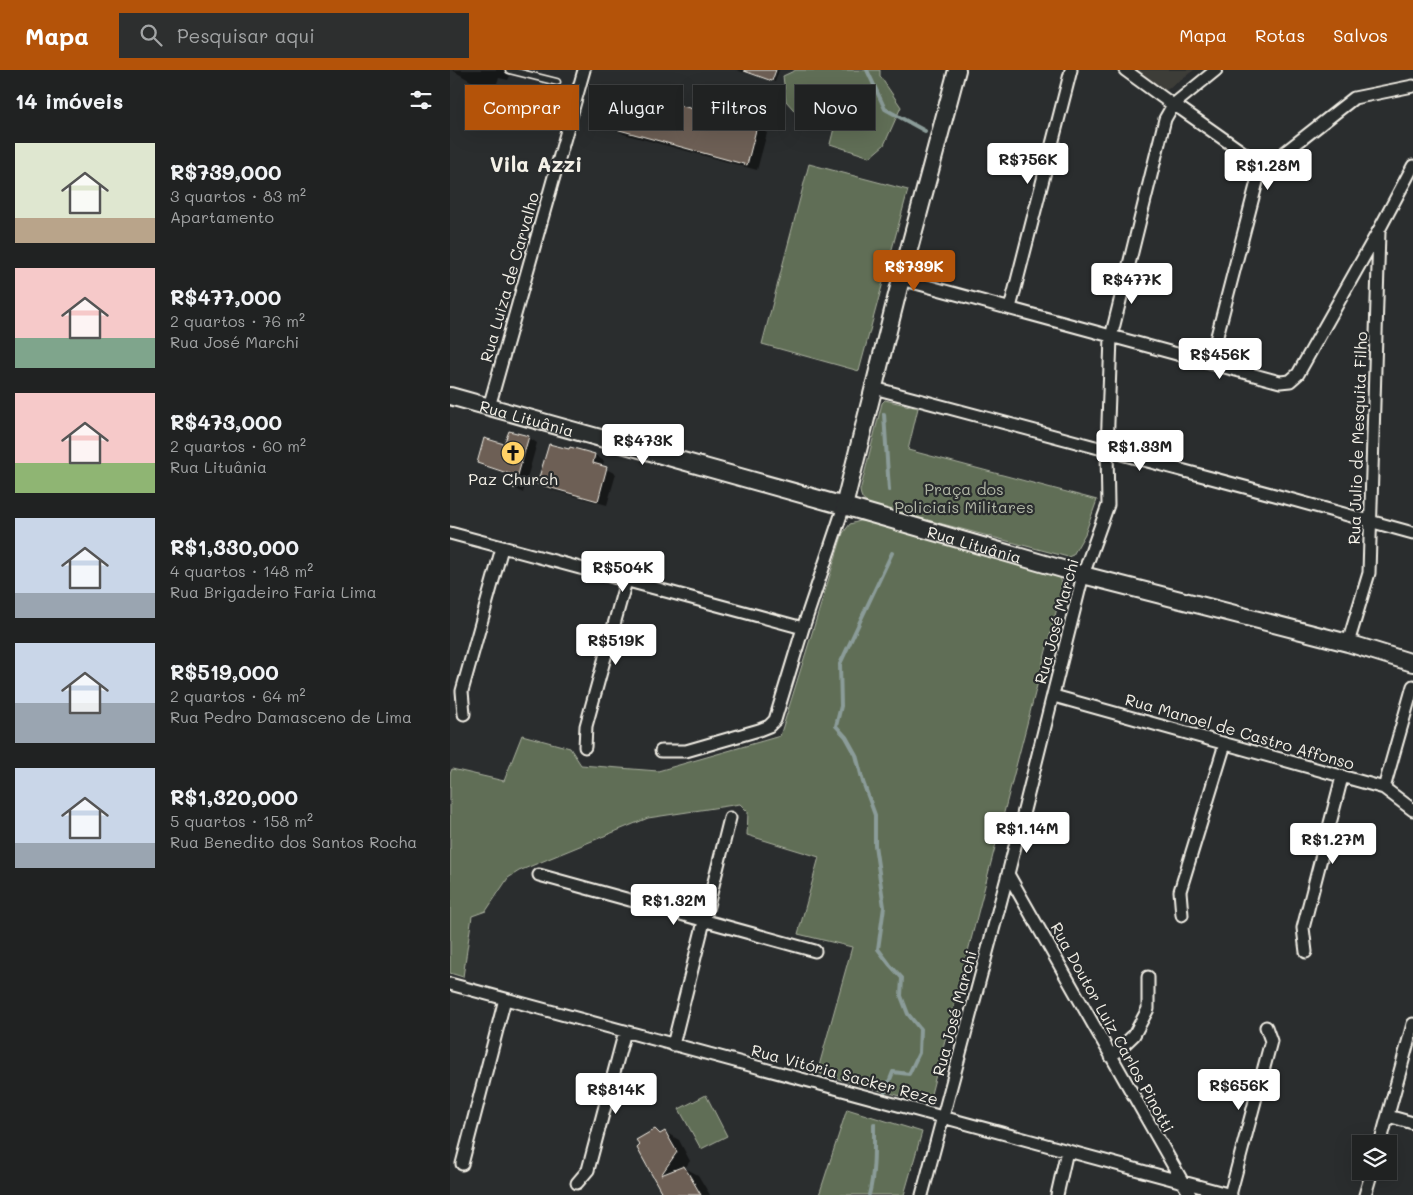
<!DOCTYPE html>
<html lang="pt">
<meta charset="utf-8">
<style>
body{margin:0;font-family:Mali,sans-serif;background:#2d2f2f;color:#f1f3f6;height:100vh;display:flex;flex-direction:column;font-size:19px;white-space:nowrap}
*{box-sizing:border-box;margin:0}
p{font-size:16px;color:#a2a4a5}
.icon{flex:none;width:28px;height:28px;fill:none;stroke:currentColor;stroke-width:2;stroke-linecap:round;stroke-linejoin:round}
.map{position:relative;flex:1;overflow:hidden}
.sheet{display:flex;flex-direction:column;background:#202222;width:450px}
.sheet>*{flex:none}
.hud{position:absolute;left:15px;top:15px;width:475px;height:45px;display:flex;gap:10px}
.fabs{position:absolute;left:902px;top:1065px;display:grid;gap:10px}
.fabs a{display:grid;place-items:center;width:45px;height:45px;border-radius:0px;background:#202222;box-shadow:0 5px 20px #0002,0 0 0 1px #3d3f40;font-size:25px}
.price{position:absolute;translate:-50% -42px;padding:0 11px;border-radius:5px;background:#fff;color:#222;font-size:16px;line-height:32px;filter:drop-shadow(0 1px 2px #0008)}
.price::after{content:'';position:absolute;left:50%;top:30px;width:15px;height:11px;margin-left:-8px;background:inherit;clip-path:polygon(0 0,100% 0,50% 100%)}
.price.current{background:#b45309;color:#fff}
ul{padding:0;list-style:none}
li{display:flex;align-items:center;gap:15px;height:125px;padding:0 15px}
li span{display:grid;place-items:center;flex:none;width:140px;height:100px;border-radius:0px;color:#555}
li>.icon{margin-inline-start:auto}
span .icon{width:60px;height:60px;fill:#fffc;stroke-width:1}
li b{font-size:21px}
h2{display:flex;justify-content:space-between;align-items:center;height:60px;padding:0 15px;font-size:21px}
.pill{padding:0 18px;border-radius:0px;background:#202222;box-shadow:0 5px 20px #0002,0 0 0 1px #3d3f40;font-size:18px;line-height:45px}
.pill.current{background:#b45309;color:#fff}
header{display:flex;align-items:center;gap:30px;box-sizing:border-box;height:70px;padding:0 25px;background:#b45309;color:#fff}
header strong{font-size:24px}
nav{display:flex;gap:28px;margin-inline-start:auto;font-size:18px}
.search{width:350px;height:45px;background:#2d2f2f;display:flex;align-items:center;gap:12px;box-sizing:border-box;padding:0 18px;border-radius:0px;color:#a2a4a5;font-size:19px}
main{display:flex;flex:1;min-height:0}
.map>svg:first-child{display:block}
</style>
<header>
<strong>Mapa</strong>
<div class="search"><svg class="icon" aria-label="search" viewBox="0 0 24 24"><circle cx="10" cy="10" r="6"/><path d="M15 15l6 6"/></svg>Pesquisar aqui</div>
<nav><a>Mapa</a><a>Rotas</a><a>Salvos</a></nav>
</header>
<main>
<section class="sheet">
<h2>14 imóveis<svg class="icon" aria-label="filters" viewBox="0 0 24 24"><path d="M4 7h16M4 17h16"/><circle cx="9" cy="7" r="2"/><circle cx="15" cy="17" r="2"/></svg></h2>
<ul>
<li><span style="background:linear-gradient(#dfe7d0 75%,#b9a48a 0)"><svg class="icon" aria-label="home" viewBox="0 0 24 24"><path d="M3 11l9-7 9 7M6 9v11h12V9"/></svg></span><div><b>R$739,000</b><p>3 quartos · 83 m²</p><p>Apartamento</p></div></li>
<li><span style="background:linear-gradient(#f6c9c9 70%,#7fa58c 0)"><svg class="icon" aria-label="home" viewBox="0 0 24 24"><path d="M3 11l9-7 9 7M6 9v11h12V9"/></svg></span><div><b>R$477,000</b><p>2 quartos · 76 m²</p><p>Rua José Marchi</p></div></li>
<li><span style="background:linear-gradient(#f6c9c9 70%,#8fb573 0)"><svg class="icon" aria-label="home" viewBox="0 0 24 24"><path d="M3 11l9-7 9 7M6 9v11h12V9"/></svg></span><div><b>R$473,000</b><p>2 quartos · 60 m²</p><p>Rua Lituânia</p></div></li>
<li><span style="background:linear-gradient(#c9d6e8 75%,#9aa5b1 0)"><svg class="icon" aria-label="home" viewBox="0 0 24 24"><path d="M3 11l9-7 9 7M6 9v11h12V9"/></svg></span><div><b>R$1,330,000</b><p>4 quartos · 148 m²</p><p>Rua Brigadeiro Faria Lima</p></div></li>
<li><span style="background:linear-gradient(#c9d6e8 60%,#9aa5b1 0)"><svg class="icon" aria-label="home" viewBox="0 0 24 24"><path d="M3 11l9-7 9 7M6 9v11h12V9"/></svg></span><div><b>R$519,000</b><p>2 quartos · 64 m²</p><p>Rua Pedro Damasceno de Lima</p></div></li>
<li><span style="background:linear-gradient(#c9d6e8 75%,#9aa5b1 0)"><svg class="icon" aria-label="home" viewBox="0 0 24 24"><path d="M3 11l9-7 9 7M6 9v11h12V9"/></svg></span><div><b>R$1,320,000</b><p>5 quartos · 158 m²</p><p>Rua Benedito dos Santos Rocha</p></div></li>
</ul>
</section>
<div class="map">
<svg width="963" height="1125" viewBox="0 0 963 1125">
<rect width="100%" height="100%" fill="#2a2d2e"/>
<filter id="ink" filterUnits="userSpaceOnUse"><feTurbulence type="fractalNoise" baseFrequency=".02" numOctaves="2"/><feDisplacementMap in="SourceGraphic" scale="10" xChannelSelector="R" yChannelSelector="G"/><feConvolveMatrix kernelMatrix="1 2 1 2 8 2 1 2 1" color-interpolation-filters="sRGB"/></filter>
<g filter="url(#ink)">
<!-- built -->
<path fill="#3e3c39" d="M 688,0 L 744,0 L 715,21 Z"/>
<!-- green -->
<path fill="#606e56" stroke="#aab09f" d="M 346,0 L 430,0 L 430,6 L 451,37 L 434,75 L 420,87 L 380,74 L 385,54 L 383,47 L 356,54 L 336,31 L 333,6 Z
M 359,94 L 458,120 L 409,301 L 312,274 Z
M 435,330 L 468,338 L 458,380 L 647,430 L 635,464 L 623,485 L 618,487 L 428,437 C 417,433 412,433 410,421 L 432,333 Z
M 410,451 L 425,453 L 610,507 L 612,513 L 612,519 L 481,1024 L 477,1030 L 472,1032 L 367,1003 L 402,877 L 348,864 L 369,787 L 297,765 L 298,742 L 290,734 L 198,748 L 69,801 L 58,808 L 36,841 L 22,846 L 13,907 L 0,903 L 0,704 L 2,699 L 54,711 L 72,665 L 120,678 L 131,695 L 208,701 L 330,666 L 393,463 L 400,454 Z
M 256,1025 L 277,1066 L 251,1079 L 229,1039 Z
M 397,1039 L 472,1062 L 454,1125 L 369,1125 Z"/>
<!-- shadow -->
<path fill="#0007" d="M 2,0 L 63,0 L 58,10 L 49,8 L 45,18 L 24,13 Z
M 286,0 L 329,0 L 325,12 Z
M 306,57 L 317,63 L 307,100 L 174,64 L 163,58 Z
M 78,367 L 87,373 L 73,423 L 65,418 L 61,406 L 38,397 L 29,392 L 55,376 Z
M 121,379 L 145,385 L 154,391 L 152,397 L 166,404 L 157,435 L 98,419 L 88,414 L 120,381 Z
M 205,1061 L 211,1064 L 215,1062 L 229,1070 L 240,1091 L 235,1098 L 248,1105 L 260,1125 L 215,1125 L 189,1078 Z"/>
<g fill="none" stroke-linecap="round" stroke-linejoin="round">
<!-- stream -->
<path stroke="#8b9c99" stroke-width="4" d="M 417,0 L 435,39 L 475,61
M 434,344 L 439,420
M 435,1022 L 443,1002 L 459,1004 L 469,983 L 470,959 L 458,944 L 451,926 L 452,908 L 440,895 L 428,879 L 434,837 L 425,775 L 425,745 L 413,712 L 406,685 L 396,667 L 386,656 L 391,636 L 390,594 L 442,483
M 419,1125 C 425,1102 424,1077 424,1054"/>
</g>
<!-- building -->
<path fill="#6d5e54" stroke="#f4f1e8" d="M 294,0 L 326,0 L 322,11 L 294,1 Z
M 172,20 L 307,56 L 297,95 L 162,58 Z
M 59,361 L 79,366 L 64,419 L 60,404 L 27,393 L 34,368 L 54,374 Z
M 99,374 L 119,379 L 120,377 L 145,384 L 143,393 L 157,397 L 148,431 L 87,414 Z
M 205,1059 L 210,1064 L 215,1061 L 227,1082 L 211,1105 L 234,1096 L 251,1125 L 213,1125 L 187,1078 L 190,1075 L 186,1070 Z"/>
<g fill="none" stroke-linecap="round" stroke-linejoin="round">
<!-- lane casing -->
<g stroke="#f4f1e8" stroke-width="9">
<path id="lane" d="M 59,0 L 107,12"/>
</g>
<!-- street casing -->
<g stroke="#f4f1e8" stroke-width="15">
<path id="street" d="M 675,0 L 723,35 L 731,39 L 815,98
M 451,209 L 830,312 L 840,311 L 848,304 L 929,160 L 963,96
M 560,238 L 621,0
M 760,293 L 809,104 L 815,98 L 904,28 L 963,16
M 424,318 L 836,428 L 963,463
M 39,337 L 134,0
M 0,463 L 353,558
M 898,573 L 919,503 L 929,162
M 604,626 L 934,718 L 963,740
M 14,644 L 12,621 L 52,478
M 135,677 L 136,656 L 176,511
M 211,681 L 236,681 L 309,660 L 319,656 L 325,650 L 353,558 L 394,436
M 934,718 L 963,616
M 558,804 L 740,1125
M 89,805 L 365,881
M 732,845 L 730,821 L 775,674
M 856,882 L 853,858 L 892,707
M 0,914 L 781,1125
M 223,975 L 280,748
M 661,987 L 684,965 L 698,939 L 698,907
M 938,1046 L 963,1053
M 930,1074 L 963,954
M 12,1094 L 55,929
M 127,1113 L 138,1100 L 175,961
M 472,1125 L 558,804 L 633,505 L 658,435 L 657,380 L 661,267 L 715,49 L 723,35 L 766,0
M 607,1125 L 617,1081
M 780,1125 L 821,971 L 816,957
M 915,1125 L 922,1101"/>
</g>
<!-- secondary casing -->
<g stroke="#f4f1e8" stroke-width="20">
<g id="secondary">
<path id="s1" d="M 0,326 L 394,436 L 633,505 L 898,573 L 963,593"/>
<path d="M 394,436 L 451,209 L 507,0"/>
</g>
</g>
<!-- lane -->
<use href="#lane" stroke="#2a2d2e" stroke-width="5.5"/>
<!-- street -->
<use href="#street" stroke="#2a2d2e" stroke-width="11"/>
<!-- secondary -->
<use href="#secondary" stroke="#2a2d2e" stroke-width="16"/>
</g>
</g>
<!-- icons -->
<defs>
<g id="church-disc" transform="scale(1.25)"><circle r="9.5" fill="#ffd166" stroke="#2a2d2e"/><path d="M-1.2-6h2.4v3.5h3.3v2.4h-3.3V6h-2.4V-.1h-3.3v-2.4h3.3Z" fill="#111"/></g>
</defs>
<g fill-rule="evenodd">
<use href="#church-disc" x="63" y="383"/>
</g>
<g text-anchor="middle" dominant-baseline="central" stroke-width="4.5" stroke-linejoin="round" paint-order="stroke">
<!-- street labels -->
<g font-size="16" fill="#f4f1e8" stroke="#2a2d2e">
<text transform="translate(59 207) rotate(-74)">Rua Luiza de Carvalho</text>
<text stroke="none"><textPath href="#s1" startOffset="80">Rua Lituânia</textPath></text>
<text transform="translate(907 368) rotate(-88)">Rua Julio de Mesquita Filho</text>
<text stroke="none"><textPath href="#s1" startOffset="545">Rua Lituânia</textPath></text>
<text transform="translate(606 551) rotate(-75)">Rua José Marchi</text>
<text transform="translate(790 661) rotate(16)">Rua Manoel de Castro Affonso</text>
<text transform="translate(504 943) rotate(-75)">Rua José Marchi</text>
<text transform="translate(663 957) rotate(61)">Rua Doutor Luiz Carlos Pinotti</text>
<text transform="translate(395 1004) rotate(15)">Rua Vitória Sacker Reze</text>
</g>
<!-- poi labels -->
<g font-size="16" fill="#f4f1e8" stroke="#2a2d2e">
<text x="63" y="408">Paz Church</text>
</g>
<!-- park labels -->
<g font-size="16" fill="#b1b6a6" stroke="#2a2d2e">
<text x="514" y="418">Praça dos<tspan x="514" dy="18">Policiais Militares</tspan></text>
</g>
<!-- district labels -->
<g font-size="21" font-weight="bold" fill="#f4f1e8" stroke="#2a2d2e">
<text x="86" y="93">Vila Azzi</text>
</g>
</g>
</svg>
<div class="fabs">
<a><svg class="icon" aria-label="layers" viewBox="0 0 24 24"><path d="M12 4l9 5-9 5-9-5zM3 14l9 5 9-5"/></svg></a>
</div>
<b class="price" style="left:578px;top:115px">R$756K</b>
<b class="price" style="left:818px;top:121px">R$1.28M</b>
<b class="price current" style="left:464px;top:222px">R$739K</b>
<b class="price" style="left:682px;top:235px">R$477K</b>
<b class="price" style="left:770px;top:310px">R$456K</b>
<b class="price" style="left:193px;top:396px">R$473K</b>
<b class="price" style="left:690px;top:402px">R$1.33M</b>
<b class="price" style="left:173px;top:523px">R$504K</b>
<b class="price" style="left:166px;top:596px">R$519K</b>
<b class="price" style="left:577px;top:784px">R$1.14M</b>
<b class="price" style="left:883px;top:795px">R$1.27M</b>
<b class="price" style="left:224px;top:856px">R$1.32M</b>
<b class="price" style="left:789px;top:1041px">R$656K</b>
<b class="price" style="left:166px;top:1045px">R$814K</b>
<div class="hud">
<a class="pill current">Comprar</a>
<a class="pill">Alugar</a>
<a class="pill">Filtros</a>
<a class="pill">Novo</a>
</div>
</div>
</main>
